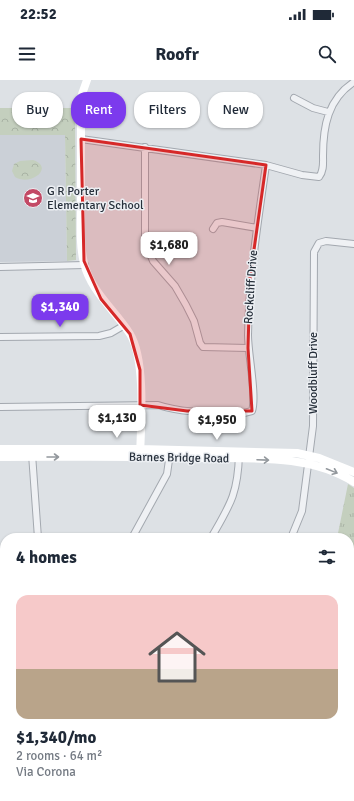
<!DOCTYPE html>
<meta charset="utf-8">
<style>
body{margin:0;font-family:Signika,sans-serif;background:#f6f6f7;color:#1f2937;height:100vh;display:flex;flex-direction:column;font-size:15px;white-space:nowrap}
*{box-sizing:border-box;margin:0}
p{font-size:13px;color:#747a83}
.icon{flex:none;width:22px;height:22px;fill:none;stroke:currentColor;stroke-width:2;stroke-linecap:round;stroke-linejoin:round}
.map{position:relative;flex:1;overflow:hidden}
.details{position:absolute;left:0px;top:453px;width:354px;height:268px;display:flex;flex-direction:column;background:#fff;border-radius:16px 16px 0 0;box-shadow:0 1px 3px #0004}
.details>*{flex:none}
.guide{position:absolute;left:12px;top:12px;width:330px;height:36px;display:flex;gap:8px}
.price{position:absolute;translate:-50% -34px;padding:0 9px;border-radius:8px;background:#fff;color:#222;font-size:13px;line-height:26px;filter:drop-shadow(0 1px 2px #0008)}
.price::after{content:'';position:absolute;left:50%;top:24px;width:12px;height:9px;margin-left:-6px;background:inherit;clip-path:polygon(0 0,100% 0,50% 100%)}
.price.on{background:#7c3aed;color:#fff}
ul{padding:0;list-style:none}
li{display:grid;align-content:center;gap:8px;height:212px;padding:0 16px}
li+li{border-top:1px solid #e0e1e3}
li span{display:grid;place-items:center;height:124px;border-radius:12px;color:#555}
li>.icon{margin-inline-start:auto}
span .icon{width:72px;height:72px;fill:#fffc;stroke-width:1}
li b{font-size:17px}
h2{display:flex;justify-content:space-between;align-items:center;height:48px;padding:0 16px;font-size:17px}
.tag{padding:0 14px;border-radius:16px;background:#fff;box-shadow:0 1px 3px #0004;font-size:14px;line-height:36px}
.tag.on{background:#7c3aed;color:#fff}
.status{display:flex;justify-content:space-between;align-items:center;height:28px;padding:0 20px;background:#fff;direction:ltr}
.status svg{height:11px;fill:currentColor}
header{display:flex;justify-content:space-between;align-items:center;height:52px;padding:0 16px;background:#fff;font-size:18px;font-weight:800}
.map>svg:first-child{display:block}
</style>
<div class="status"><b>22:52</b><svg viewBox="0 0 49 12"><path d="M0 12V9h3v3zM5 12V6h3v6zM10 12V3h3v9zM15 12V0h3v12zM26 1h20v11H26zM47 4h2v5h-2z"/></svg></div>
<header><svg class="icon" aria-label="menu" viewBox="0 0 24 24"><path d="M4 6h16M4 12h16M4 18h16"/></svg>Roofr<svg class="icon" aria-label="search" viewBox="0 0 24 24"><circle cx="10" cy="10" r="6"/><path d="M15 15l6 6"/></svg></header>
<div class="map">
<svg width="354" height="721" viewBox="0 0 354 721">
<defs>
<pattern id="grass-tufts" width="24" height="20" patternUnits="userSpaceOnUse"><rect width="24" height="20" fill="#c4cfbe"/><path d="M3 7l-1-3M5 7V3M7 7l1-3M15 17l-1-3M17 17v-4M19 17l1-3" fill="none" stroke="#a8b2a4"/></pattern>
<pattern id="park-crowns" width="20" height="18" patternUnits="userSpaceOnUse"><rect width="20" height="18" fill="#c4cfbe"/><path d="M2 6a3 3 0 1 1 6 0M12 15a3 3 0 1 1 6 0" fill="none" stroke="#a8b2a4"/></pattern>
</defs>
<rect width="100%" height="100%" fill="#dde1e5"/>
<!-- built -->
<path fill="#cbd0d7" d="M 0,55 L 65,55 L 67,181 L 0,182 Z"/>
<!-- grass -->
<path fill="url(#grass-tufts)" d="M 348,404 L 354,408 L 354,474 L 349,471 L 349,458 L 337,458 Z"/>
<!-- park -->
<path fill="url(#park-crowns)" d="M 0,28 L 75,28 L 76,180 L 67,181 L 65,55 L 0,55 Z
M 33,80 C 55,87 31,107 15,97 L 12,91 L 14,84 L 20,81 Z"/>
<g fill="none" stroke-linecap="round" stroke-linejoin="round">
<!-- street casing -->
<g stroke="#a3a8af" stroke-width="8">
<path id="street" d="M 294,18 L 313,28 L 328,32
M 81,59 L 266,85 L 302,95 L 319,97 C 324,91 323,83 323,76 C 323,46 328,19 354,2
M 145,67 L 145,161 L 153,181 L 175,206 L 186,225 L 194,241 L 200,263 L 203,267 L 248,268
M 213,149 L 217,143 L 222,142 L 257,148
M 0,187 L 85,185
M 0,257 L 99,256 L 111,253 L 123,246
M 0,327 L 158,325 C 185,334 215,332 244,333 L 252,331 C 257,316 248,274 248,255 C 249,197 258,141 266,85
M 32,374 L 38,458
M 132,458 L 167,394 L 170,373
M 211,458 C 230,425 238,414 239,374
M 291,458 L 302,431 L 313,346 L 314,172 L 319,163 L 326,161 L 354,164
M 349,519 L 354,523
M 0,584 L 5,584
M 349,623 L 353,619
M 0,663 L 5,667
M 349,695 L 354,695
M 163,716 L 163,721
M 24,721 L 35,716"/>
</g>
<!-- street -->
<use href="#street" stroke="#eff1f4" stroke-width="6"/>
<!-- secondary -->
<path stroke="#fff" stroke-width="8" d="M 87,0 L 81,17 C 81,51 81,86 81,120 C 81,141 79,163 84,183 C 91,212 115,230 130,254 C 146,280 141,345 140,376
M 0,369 L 140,369 L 297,373 L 319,378 L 354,392
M 0,377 C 66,377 132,376 197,378 C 250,379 308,373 354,402"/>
</g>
<!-- one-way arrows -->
<defs><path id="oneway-shaft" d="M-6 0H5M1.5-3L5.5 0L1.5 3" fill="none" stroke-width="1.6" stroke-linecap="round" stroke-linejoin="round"/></defs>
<g stroke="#93989d">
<use href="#oneway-shaft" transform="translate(53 377)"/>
<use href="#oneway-shaft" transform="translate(263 380) rotate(2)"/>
<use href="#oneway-shaft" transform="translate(332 391) rotate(22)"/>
</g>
<!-- marked area -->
<path fill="#d62828" fill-opacity="0.2" stroke="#d62828" stroke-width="3" stroke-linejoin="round" d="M 81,59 L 266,85 L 250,198 L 248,268 L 252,331 L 187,331 L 140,325 L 140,290 L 130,254 L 101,219 L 84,181 Z"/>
<!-- icons -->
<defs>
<g id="school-disc" transform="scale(1)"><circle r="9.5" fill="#c34965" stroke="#eceff3"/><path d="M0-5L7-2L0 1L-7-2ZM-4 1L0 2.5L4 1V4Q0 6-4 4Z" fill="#fff"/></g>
</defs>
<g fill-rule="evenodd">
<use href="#school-disc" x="33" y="118"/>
</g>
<g text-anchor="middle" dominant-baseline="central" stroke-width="3" stroke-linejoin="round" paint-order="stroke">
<!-- poi labels -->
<g font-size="12" fill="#27303b" stroke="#eceff3" text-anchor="start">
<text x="47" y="111">G R Porter<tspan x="47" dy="14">Elementary School</tspan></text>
</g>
<!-- street labels -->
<g font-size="12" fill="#27303b" stroke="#eceff3">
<text transform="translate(251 207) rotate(-86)">Rockcliff Drive</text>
<text transform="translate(313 293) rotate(-90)">Woodbluff Drive</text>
<text transform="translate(179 378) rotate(1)">Barnes Bridge Road</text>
</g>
</g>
</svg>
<b class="price" style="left:169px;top:186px">$1,680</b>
<b class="price on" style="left:60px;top:248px">$1,340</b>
<b class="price" style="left:117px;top:359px">$1,130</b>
<b class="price" style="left:217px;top:361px">$1,950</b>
<div class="guide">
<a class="tag">Buy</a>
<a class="tag on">Rent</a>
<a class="tag">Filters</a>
<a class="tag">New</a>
</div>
<section class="details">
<h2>4 homes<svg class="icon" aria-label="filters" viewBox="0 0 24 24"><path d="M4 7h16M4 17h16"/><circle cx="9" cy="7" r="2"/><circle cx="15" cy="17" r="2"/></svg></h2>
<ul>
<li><span style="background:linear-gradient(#f6c9c9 60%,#b9a48a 0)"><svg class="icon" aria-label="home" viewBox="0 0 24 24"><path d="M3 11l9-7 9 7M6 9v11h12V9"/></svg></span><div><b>$1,340/mo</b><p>2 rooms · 64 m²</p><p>Via Corona</p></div></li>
</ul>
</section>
</div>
